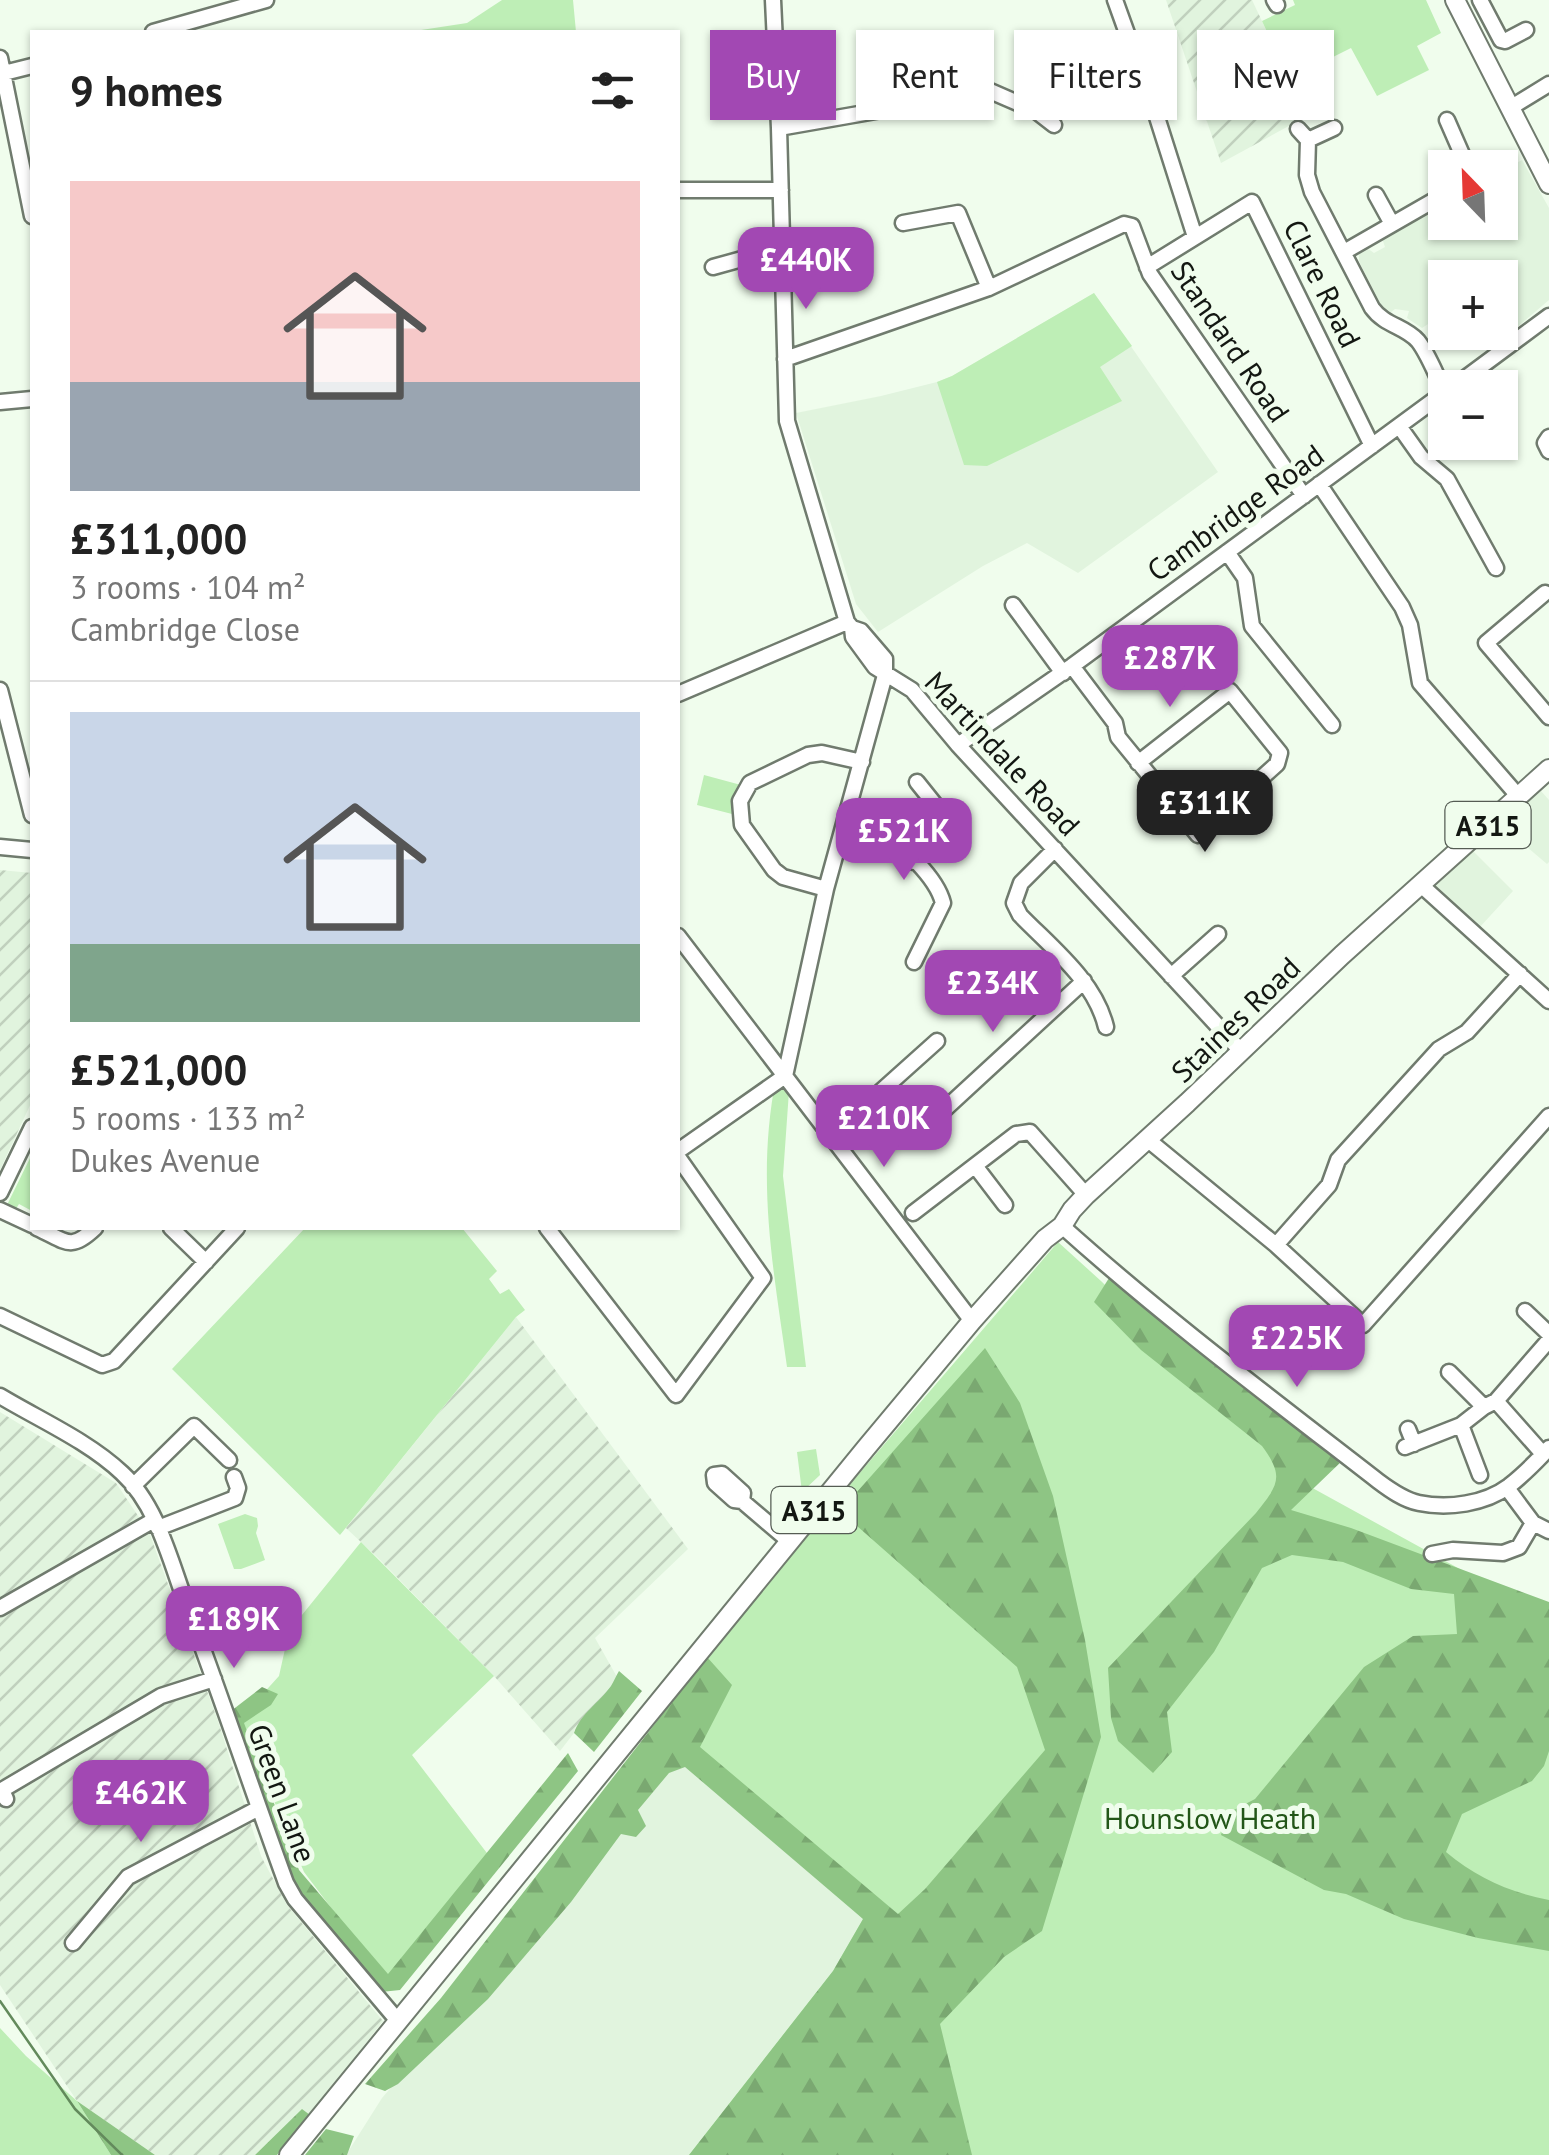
<!DOCTYPE html>
<meta charset="utf-8">
<style>
body{margin:0;font-family:"PT Sans",sans-serif;background:#f2f2f2;color:#222;height:100vh;display:flex;flex-direction:column;font-size:38px;white-space:nowrap}
*{box-sizing:border-box;margin:0}
p{font-size:32px;color:#767676}
.icon{flex:none;width:55px;height:55px;fill:none;stroke:currentColor;stroke-width:2;stroke-linecap:round;stroke-linejoin:round}
.map{position:relative;flex:1;overflow:hidden}
.details{position:absolute;left:30px;top:30px;width:650px;height:1200px;display:flex;flex-direction:column;background:#fff;border-radius:0px;box-shadow:0 2px 8px #0004}
.details>*{flex:none}
.banner{position:absolute;left:710px;top:30px;width:688px;height:90px;display:flex;gap:20px}
.needle{width:65px;rotate:337deg}
.controls{position:absolute;left:1428px;top:150px;display:grid;gap:20px}
.controls a{display:grid;place-items:center;width:90px;height:90px;border-radius:0px;background:#fff;box-shadow:0 2px 8px #0004;font-size:50px}
.price{position:absolute;translate:-50% -85px;padding:0 22px;border-radius:20px;background:#a248b3;color:#fff;font-size:32px;line-height:65px;filter:drop-shadow(0 2px 5px #0008)}
.price::after{content:'';position:absolute;left:50%;top:60px;width:30px;height:22px;margin-left:-15px;background:inherit;clip-path:polygon(0 0,100% 0,50% 100%)}
.price.on{background:#222;color:#fff}
ul{padding:0;list-style:none}
li{display:grid;align-content:center;gap:20px;height:530px;padding:0 40px}
li+li{border-top:2px solid #e0e0e0}
li span{display:grid;place-items:center;height:310px;border-radius:0px;color:#555}
li>.icon{margin-inline-start:auto}
span .icon{width:180px;height:180px;fill:#fffc;stroke-width:1}
li b{font-size:42px}
h2{display:flex;justify-content:space-between;align-items:center;height:120px;padding:0 40px;font-size:42px}
.pill{padding:0 35px;border-radius:0px;background:#fff;box-shadow:0 2px 8px #0004;font-size:35px;line-height:90px}
.pill.on{background:#a248b3;color:#fff}
.map>svg:first-child{display:block}
</style>
<div class="map">
<svg width="1549" height="2155" viewBox="0 0 1549 2155">
<defs>
<pattern id="industrial-furrows" width="10" height="10" patternUnits="userSpaceOnUse" patternTransform="scale(2.5)"><rect width="10" height="10" fill="#e1f4de"/><path d="M-1 1l2-2M0 10L10 0M9 11l2-2" fill="none" stroke="#c0d0bd"/></pattern>
<pattern id="forest-firs" width="22" height="20" patternUnits="userSpaceOnUse" patternTransform="scale(2.5)"><rect width="22" height="20" fill="#8ec584"/><path d="M5 1l3.5 6h-7zM16 11l3.5 6h-7z" fill="#7aa871"/></pattern>
</defs>
<rect width="100%" height="100%" fill="#f0fded"/>
<!-- built -->
<path fill="#e1f4de" d="M 1522,160 L 1549,208 L 1549,300 L 1515,329 L 1500,307 L 1500,278 L 1445,278 L 1445,313 L 1422,328 L 1407,318 L 1409,311 L 1395,309 L 1390,313 L 1381,307 L 1359,261 L 1359,252 L 1367,248 L 1374,253 L 1385,247 L 1382,238 L 1445,203 L 1445,222 L 1500,222 L 1500,172 Z
M 1094,293 L 1218,472 L 1078,573 L 1027,543 L 983,566 L 878,632 L 856,604 L 796,413 L 881,396 L 937,382 L 952,376 Z
M 1541,791 L 1549,800 L 1549,862 L 1547,864 L 1501,825 Z
M 1472,850 L 1513,891 L 1479,928 L 1433,886 Z
M 674,1757 L 863,1919 L 833,1971 L 689,2155 L 346,2155 L 382,2098 Z"/>
<!-- industrial -->
<path fill="url(#industrial-furrows)" d="M 1166,0 L 1252,0 L 1307,116 L 1221,163 Z
M 0,870 L 32,873 L 32,1101 L 0,1170 Z
M 516,1317 L 688,1549 L 595,1638 L 621,1684 L 575,1728 L 574,1733 L 560,1751 L 494,1676 L 378,1558 L 346,1528 Z
M 0,1412 L 116,1483 L 149,1532 L 218,1721 L 261,1856 L 287,1905 L 383,2021 L 310,2115 L 301,2110 L 255,2155 L 155,2155 L 77,2101 L 0,1985 Z"/>
<!-- green -->
<path fill="#beeeb6" d="M 502,0 L 573,0 L 576,32 L 408,32 L 467,23 Z
M 1293,0 L 1426,0 L 1441,33 L 1417,46 L 1429,70 L 1377,96 L 1351,48 L 1291,78 L 1283,62 L 1281,62 L 1262,21 L 1295,5 Z
M 1094,293 L 1132,346 L 1100,367 L 1122,401 L 987,466 L 964,465 L 937,382 L 952,376 Z
M 704,775 L 741,785 L 732,799 L 732,814 L 697,805 Z
M 776,1078 L 789,1091 L 783,1176 L 806,1367 L 787,1367 C 773,1266 756,1180 776,1078 Z
M 32,1154 L 32,1211 L 19,1204 L 14,1212 L 7,1205 Z
M 305,1228 L 462,1228 L 497,1271 L 489,1279 L 500,1294 L 509,1289 L 525,1310 L 516,1317 L 340,1535 L 172,1369 Z
M 1058,1242 L 1101,1281 L 1307,1485 L 1518,1601 L 1549,1612 L 1549,2155 L 689,2155 L 833,1971 L 863,1919 L 662,1715 L 833,1504 Z
M 816,1449 L 820,1475 L 802,1492 L 797,1452 Z
M 245,1514 L 257,1518 L 258,1526 L 256,1533 L 265,1560 L 241,1569 L 234,1569 L 218,1524 Z
M 361,1542 L 494,1676 L 412,1755 L 493,1861 L 388,1983 L 304,1872 L 237,1713 L 260,1697 L 279,1676 L 289,1631 Z
M 0,2028 L 26,2056 L 77,2101 L 111,2155 L 0,2155 Z"/>
<!-- forest -->
<path fill="url(#forest-firs)" d="M 1109,1278 L 1343,1460 L 1291,1510 L 1351,1528 L 1549,1602 L 1549,1751 L 1544,1766 L 1532,1781 L 1462,1814 L 1446,1852 C 1477,1878 1509,1892 1549,1900 L 1549,1951 L 1478,1938 L 1404,1919 L 1346,1894 L 1324,1890 L 1221,1835 L 1228,1813 L 1255,1799 L 1364,1667 L 1413,1636 L 1457,1634 L 1454,1594 L 1411,1589 L 1343,1562 L 1292,1555 L 1262,1568 L 1214,1652 L 1167,1712 L 1172,1752 L 1153,1773 L 1118,1741 L 1111,1718 L 1108,1668 L 1256,1513 C 1278,1485 1285,1477 1262,1446 L 1141,1350 L 1094,1302 Z
M 985,1348 L 1020,1403 L 1053,1496 L 1085,1640 L 1101,1737 L 1042,1931 L 1004,1957 L 940,2024 L 972,2155 L 689,2155 L 833,1971 L 863,1919 L 685,1767 L 669,1773 L 638,1810 L 646,1826 L 636,1837 L 621,1834 L 571,1902 L 488,1999 L 398,2084 L 385,2091 L 365,2084 L 441,1998 L 707,1657 L 732,1685 L 700,1747 L 898,1914 L 925,1889 L 1045,1750 L 1017,1667 L 840,1511 Z
M 619,1671 L 642,1691 L 594,1752 L 574,1733 C 581,1713 599,1703 611,1686 C 614,1681 616,1676 619,1671 Z
M 262,1687 L 278,1694 L 271,1705 L 244,1723 L 299,1870 L 388,1974 L 568,1753 L 578,1771 L 400,1990 L 381,1992 L 302,1896 L 286,1872 L 231,1711 Z
M 77,2101 L 155,2155 L 111,2155 Z
M 302,2109 L 310,2115 L 277,2155 L 255,2155 Z
M 326,2129 L 354,2136 L 347,2155 L 305,2155 Z"/>
<g fill="none" stroke-linecap="round" stroke-linejoin="round">
<!-- stream -->
<path stroke="#638a5c" stroke-width="2.5" d="M 0,2001 L 75,2109 L 122,2155"/>
<!-- minor casing -->
<g stroke="#707b6e" stroke-width="19">
<path id="minor" d="M 773,0 L 779,128 L 787,421 L 847,622 L 852,628 L 861,631 L 885,659 L 885,675 L 826,889 L 785,1076
M 1115,0 L 1156,114 L 1195,237
M 1274,0 L 1277,5
M 1480,0 L 1501,40 L 1505,41 L 1526,30
M 153,32 L 266,0
M 0,58 L 32,216
M 0,74 L 32,66
M 1510,108 L 1549,84
M 1447,120 L 1468,168
M 779,128 L 990,91 L 1036,111 L 1054,125
M 1298,129 L 1308,140 L 1307,175 L 1312,192 L 1372,308 C 1385,326 1405,326 1418,341 C 1429,355 1436,376 1445,392
M 1308,140 L 1334,128
M 678,190 L 781,190
M 1376,195 L 1392,224
M 903,223 L 958,213 L 989,288
M 1344,252 L 1445,194
M 713,267 L 782,248
M 1147,267 L 1252,202 L 1372,446
M 785,359 L 989,288 L 1124,224 L 1132,226 L 1150,274 L 1304,496
M 1452,388 L 1549,316
M 0,402 L 32,399
M 1399,426 L 1421,457 L 1447,479 L 1496,568
M 1549,437 L 1545,443 L 1549,451
M 1319,484 L 1402,607 L 1410,625 L 1420,683 L 1519,797
M 1227,552 L 1245,578 L 1252,626 L 1332,725
M 1545,593 L 1486,643 L 1549,717
M 1013,605 L 1063,673
M 852,628 L 853,637 L 875,667 L 912,690 L 958,745 L 1240,1050
M 1072,666 L 1115,723 L 1118,737 L 1198,835 L 1277,764 L 1280,753 L 1230,691 L 1138,763
M 0,690 L 32,815
M 678,694 L 847,622
M 958,745 L 1072,666 L 1445,392
M 849,805 L 878,832
M 842,833 L 861,839 L 878,832 C 901,843 937,878 943,903 L 914,962
M 0,847 L 32,850
M 1055,849 L 1021,883 L 1014,903 L 1020,915 C 1052,948 1095,981 1106,1027
M 914,862 L 953,827 L 917,782
M 1421,885 L 1549,1001
M 826,889 L 783,877 L 774,870 L 742,825 L 740,801 L 750,783 L 808,755 L 822,753 L 862,762
M 678,936 L 972,1321
M 1171,976 L 1218,934
M 932,1121 L 1084,981
M 831,1136 L 937,1041
M 1147,1139 L 1276,1245 L 1363,1325 L 1549,1116
M 678,1151 L 785,1076
M 976,1167 L 1005,1205
M 0,1193 L 32,1127
M 0,1210 L 32,1225
M 913,1213 L 1016,1134 L 1030,1132 L 1086,1195
M 1062,1226 C 1162,1316 1271,1398 1378,1481 C 1390,1490 1404,1500 1419,1503 C 1448,1509 1485,1504 1509,1486 C 1523,1475 1537,1461 1549,1448
M 37,1228 C 66,1241 70,1252 95,1228
M 171,1228 L 206,1262
M 547,1228 L 676,1395 L 763,1278 L 678,1157
M 1276,1245 L 1329,1185 L 1338,1160 L 1439,1049 L 1467,1032 L 1520,974
M 1525,1311 L 1549,1334
M 0,1316 L 102,1365 L 114,1361 L 237,1228
M 1449,1372 L 1484,1407
M 0,1396 C 40,1420 88,1441 122,1473 C 157,1505 170,1560 186,1603 C 221,1696 252,1790 286,1883 L 295,1899 L 398,2021
M 1496,1401 L 1549,1340
M 1461,1425 L 1480,1475
M 1408,1429 L 1414,1444
M 1405,1447 L 1461,1425 L 1484,1407 L 1496,1401 L 1543,1454
M 722,1474 L 743,1493 L 742,1501 L 734,1500 L 715,1483 L 714,1475 Z
M 133,1486 L 194,1426 L 229,1460
M 1507,1488 L 1533,1523 L 1549,1531
M 742,1501 L 789,1541
M 158,1528 L 235,1498 L 238,1488 L 234,1477
M 1432,1554 L 1453,1550 L 1503,1553 L 1519,1547 L 1533,1523
M 0,1608 L 154,1520
M 6,1799 L 2,1790 L 161,1696 L 214,1679
M 73,1943 L 128,1877 L 259,1808"/>
</g>
<!-- major casing -->
<g stroke="#707b6e" stroke-width="22">
<path id="major" d="M 1455,0 L 1549,184
M 289,2155 L 866,1448 L 972,1321 L 1045,1239 L 1062,1226 L 1072,1210 L 1086,1195 L 1187,1103 L 1342,955 L 1549,769"/>
</g>
<!-- minor -->
<use href="#minor" stroke="#fff" stroke-width="14"/>
<!-- major -->
<use href="#major" stroke="#fff" stroke-width="18"/>
</g>
<g text-anchor="middle" dominant-baseline="central" stroke-width="10" stroke-linejoin="round" paint-order="stroke">
<!-- shield labels -->
<g fill="#f0fded" stroke="#555c54" stroke-width="2.5">
<rect x="1445.5" y="802" width="85" height="46" rx="8"/>
<rect x="771.5" y="1487" width="85" height="46" rx="8"/>
</g>
<g font-size="28" font-weight="bold" fill="#131712">
<text x="1488" y="825">A315</text>
<text x="814" y="1510">A315</text>
</g>
<!-- street labels -->
<g font-size="30" fill="#131712" stroke="#f0fded">
<text transform="translate(1323 283) rotate(64)">Clare Road</text>
<text transform="translate(1231 341) rotate(56)">Standard Road</text>
<text transform="translate(1235 512) rotate(-36)">Cambridge Road</text>
<text transform="translate(1003 753) rotate(47)">Martindale Road</text>
<text transform="translate(1235 1019) rotate(-44)">Staines Road</text>
<text transform="translate(283 1793) rotate(70)">Green Lane</text>
</g>
<!-- park labels -->
<g font-size="30" fill="#225618" stroke="#f0fded">
<text x="1210" y="1817">Hounslow Heath</text>
</g>
</g>
</svg>
<div class="controls">
<a><svg class="needle" viewBox="-14 -14 28 28"><path d="M0-13l5 13h-10z" fill="#e53935"/><path d="M0 13l5-13h-10z" fill="#767676"/></svg></a>
<a>+</a>
<a>−</a>
</div>
<b class="price" style="left:806px;top:312px">£440K</b>
<b class="price" style="left:1170px;top:710px">£287K</b>
<b class="price on" style="left:1205px;top:855px">£311K</b>
<b class="price" style="left:904px;top:883px">£521K</b>
<b class="price" style="left:993px;top:1035px">£234K</b>
<b class="price" style="left:884px;top:1170px">£210K</b>
<b class="price" style="left:1297px;top:1390px">£225K</b>
<b class="price" style="left:234px;top:1671px">£189K</b>
<b class="price" style="left:141px;top:1845px">£462K</b>
<div class="banner">
<a class="pill on">Buy</a>
<a class="pill">Rent</a>
<a class="pill">Filters</a>
<a class="pill">New</a>
</div>
<section class="details">
<h2>9 homes<svg class="icon" aria-label="filters" viewBox="0 0 24 24"><path d="M4 7h16M4 17h16"/><circle cx="9" cy="7" r="2"/><circle cx="15" cy="17" r="2"/></svg></h2>
<ul>
<li><span style="background:linear-gradient(#f6c9c9 65%,#9aa5b1 0)"><svg class="icon" aria-label="home" viewBox="0 0 24 24"><path d="M3 11l9-7 9 7M6 9v11h12V9"/></svg></span><div><b>£311,000</b><p>3 rooms · 104 m²</p><p>Cambridge Close</p></div></li>
<li><span style="background:linear-gradient(#c9d6e8 75%,#7fa58c 0)"><svg class="icon" aria-label="home" viewBox="0 0 24 24"><path d="M3 11l9-7 9 7M6 9v11h12V9"/></svg></span><div><b>£521,000</b><p>5 rooms · 133 m²</p><p>Dukes Avenue</p></div></li>
</ul>
</section>
</div>
